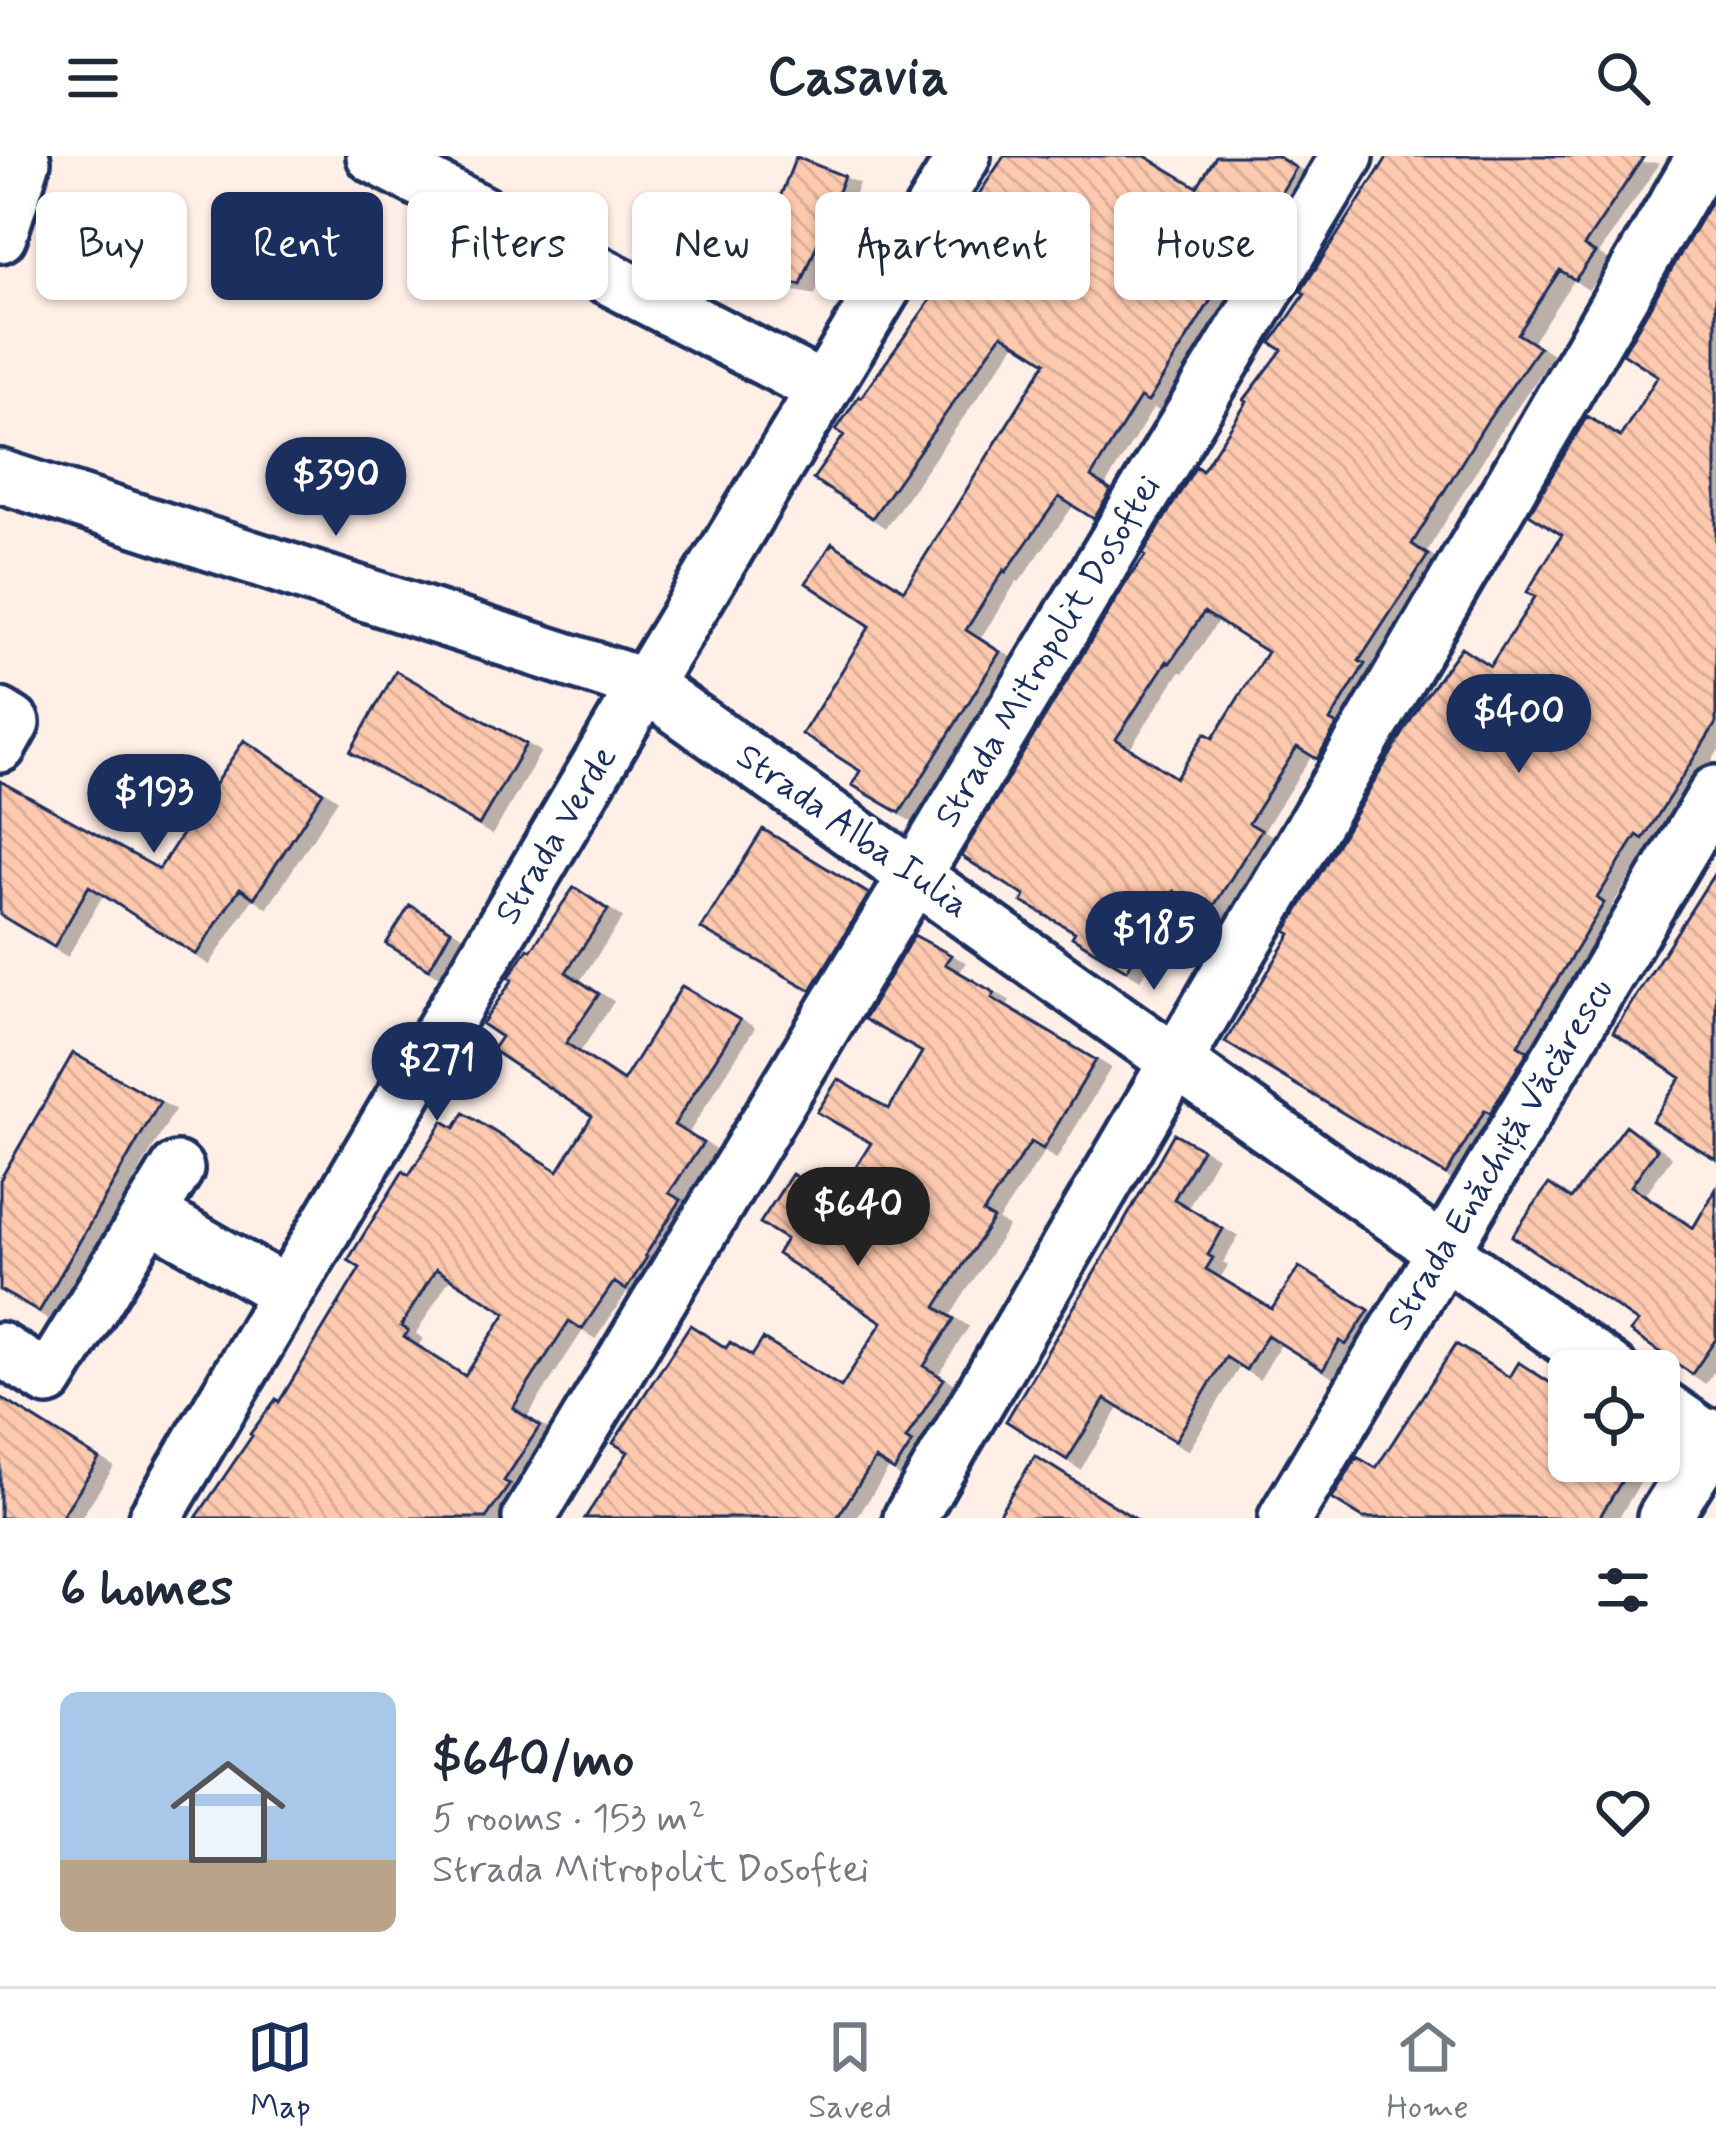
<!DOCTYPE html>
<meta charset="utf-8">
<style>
body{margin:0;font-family:Mynerve,sans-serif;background:#f6f6f7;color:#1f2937;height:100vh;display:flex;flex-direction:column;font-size:45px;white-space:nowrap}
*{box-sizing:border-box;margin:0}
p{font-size:39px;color:#747a83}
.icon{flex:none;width:66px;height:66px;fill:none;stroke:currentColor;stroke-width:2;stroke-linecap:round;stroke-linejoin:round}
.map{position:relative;height:1362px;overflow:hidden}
.details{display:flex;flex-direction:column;background:#fff;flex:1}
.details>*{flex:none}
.guide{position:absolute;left:36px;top:36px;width:1644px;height:108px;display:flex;gap:24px}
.tools{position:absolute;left:1548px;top:1194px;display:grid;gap:24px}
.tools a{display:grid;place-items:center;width:132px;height:132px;border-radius:18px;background:#fff;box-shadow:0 3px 9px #0004;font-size:60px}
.price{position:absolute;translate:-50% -102px;padding:0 27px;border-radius:42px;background:#1b2f5e;color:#fff;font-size:39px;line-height:78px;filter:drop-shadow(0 3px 6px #0008)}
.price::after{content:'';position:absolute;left:50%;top:72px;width:36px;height:27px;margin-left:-18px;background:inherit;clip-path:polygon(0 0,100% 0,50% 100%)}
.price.active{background:#222;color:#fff}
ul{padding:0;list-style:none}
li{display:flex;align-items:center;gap:36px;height:300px;padding:0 60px}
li+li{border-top:3px solid #e0e1e3}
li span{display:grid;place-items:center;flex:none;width:336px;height:240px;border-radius:18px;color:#555}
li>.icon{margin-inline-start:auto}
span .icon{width:144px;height:144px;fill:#fffc;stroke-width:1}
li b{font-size:51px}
h2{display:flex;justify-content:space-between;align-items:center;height:144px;padding:0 60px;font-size:51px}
.tag{padding:0 42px;border-radius:18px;background:#fff;box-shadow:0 3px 9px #0004;font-size:42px;line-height:108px}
.tag.active{background:#1b2f5e;color:#fff}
header{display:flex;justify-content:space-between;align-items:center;height:156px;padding:0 60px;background:#fff;font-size:54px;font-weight:800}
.menu{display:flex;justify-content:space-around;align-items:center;height:168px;border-top:3px solid #e0e1e3;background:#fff;font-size:33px;color:#747a83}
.menu a{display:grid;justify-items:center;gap:6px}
.menu .active{color:#1b2f5e}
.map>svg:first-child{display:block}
</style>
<header><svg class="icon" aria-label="menu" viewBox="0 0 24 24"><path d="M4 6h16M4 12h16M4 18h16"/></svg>Casavia<svg class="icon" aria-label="search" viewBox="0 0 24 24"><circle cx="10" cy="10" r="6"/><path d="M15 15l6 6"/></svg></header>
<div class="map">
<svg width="1716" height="1362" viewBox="0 0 1716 1362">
<defs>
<pattern id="building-back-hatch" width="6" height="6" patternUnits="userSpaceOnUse" patternTransform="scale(3)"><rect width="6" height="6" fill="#fec9ae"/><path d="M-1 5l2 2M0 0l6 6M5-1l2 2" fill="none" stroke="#d9ad98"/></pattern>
<filter id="shadow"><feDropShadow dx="13" dy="8" stdDeviation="0" flood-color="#0004"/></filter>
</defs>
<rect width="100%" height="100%" fill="#ffefe7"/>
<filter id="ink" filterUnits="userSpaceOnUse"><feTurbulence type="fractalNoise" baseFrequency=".00833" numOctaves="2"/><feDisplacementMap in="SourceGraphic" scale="24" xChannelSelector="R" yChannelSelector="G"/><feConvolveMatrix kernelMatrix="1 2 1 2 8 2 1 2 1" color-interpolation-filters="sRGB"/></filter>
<g filter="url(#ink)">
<!-- building -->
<path fill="url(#building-back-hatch)" stroke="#1b2f5e" stroke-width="3" fill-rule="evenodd" filter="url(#shadow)" d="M 1004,0 L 1145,0 L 1197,31 L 1216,0 L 1277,0 L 1296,12 L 1278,42 L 1275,40 L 1148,246 L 1140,242 L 1091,321 L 1111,335 L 1094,363 L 1059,341 L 1006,416 L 1004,414 L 966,474 L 1000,496 L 900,657 L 852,629 L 860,615 L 802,578 L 870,470 L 806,427 L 832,387 L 904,434 L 1046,206 L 1002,178 L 872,362 L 813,323 L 844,279 L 836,274 L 859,240 L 861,241 L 937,135 L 947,142 L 989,77 L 964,61 Z
M 1388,0 L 1644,0 L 1584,90 L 1595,97 L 1575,124 L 1560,114 L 1518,178 L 1539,191 L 1484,270 L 1412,388 L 1428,399 L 1359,505 L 1365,508 L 1330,565 L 1337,569 L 1317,603 L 1297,591 L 1249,667 L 1261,674 L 1209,758 L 1174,735 L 1127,814 L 1072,781 L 1075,776 L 1022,746 L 1025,740 L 961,700 L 1124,430 L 1145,400 L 1143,398 L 1196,310 L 1202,315 L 1247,246 L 1244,244 L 1282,194 L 1271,187 L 1305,138 L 1301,135 ZM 1204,456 L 1267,496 L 1213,582 L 1205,577 L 1176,622 L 1116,583 L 1167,505 L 1170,507 Z
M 796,1 L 844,20 L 801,129 L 749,119 Z
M 1716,37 L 1716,567 L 1643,683 L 1637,679 L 1597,742 L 1604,747 L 1518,889 L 1528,895 L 1490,957 L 1485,954 L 1446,1019 L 1225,886 L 1291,778 L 1286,775 L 1422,545 L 1461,491 L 1490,510 L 1535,441 L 1527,436 L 1562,379 L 1529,358 L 1587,260 L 1620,281 L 1658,220 L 1623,197 Z
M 396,515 L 526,588 L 479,669 L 350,596 Z
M 244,584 L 323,636 L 254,742 L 240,732 L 196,799 L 89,730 L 54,791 L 0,759 L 0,625 L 159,713 Z
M 763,673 L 869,738 L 811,834 L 701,773 Z
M 1716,715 L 1716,1003 L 1652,965 L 1681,922 L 1613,876 Z
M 574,731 L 608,754 L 566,816 L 599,838 L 566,887 L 623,925 L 682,830 L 740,864 L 674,969 L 703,987 L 669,1037 L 681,1044 L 645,1100 L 647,1101 L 626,1134 L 614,1126 L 582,1173 L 569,1165 L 513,1252 L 540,1270 L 504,1325 L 510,1328 L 486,1362 L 196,1362 L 252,1280 L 250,1278 L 276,1243 L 279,1246 L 360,1112 L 348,1104 L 403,1015 L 409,1019 L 443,965 L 455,972 L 464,957 L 558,1015 L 592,960 L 492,894 L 501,881 L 482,868 L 513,823 L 509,821 L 528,792 L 531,794 ZM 436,1113 L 506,1157 L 465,1220 L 404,1181 L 408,1175 L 401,1170 Z
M 410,749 L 451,774 L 429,813 L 386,788 Z
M 914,779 L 951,799 L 945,808 L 995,837 L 992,842 L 1096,904 L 1043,993 L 1031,986 L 983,1057 L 993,1063 L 936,1151 L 954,1163 L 924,1210 L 944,1223 L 906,1283 L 912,1287 L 894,1315 L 875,1303 L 837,1362 L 585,1362 L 628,1296 L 613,1287 L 690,1169 L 726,1192 L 730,1186 L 752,1200 L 763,1183 L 841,1231 L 882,1166 L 777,1098 L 786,1083 L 760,1067 L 792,1018 L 835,1045 L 871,987 L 817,956 L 838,923 L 889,953 L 922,896 L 864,863 Z
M 73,897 L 160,946 L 39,1156 L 0,1134 L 0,1024 Z
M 1625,969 L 1657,993 L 1631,1030 L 1693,1072 L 1716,1033 L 1716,1183 L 1692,1218 L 1630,1176 L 1638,1166 L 1512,1080 L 1549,1028 L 1571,1043 Z
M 1174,977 L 1202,993 L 1174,1043 L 1223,1073 L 1208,1099 L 1213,1102 L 1206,1113 L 1272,1153 L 1299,1111 L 1369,1154 L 1346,1189 L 1340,1185 L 1323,1214 L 1267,1179 L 1246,1214 L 1226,1201 L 1175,1285 L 1105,1243 L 1067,1304 L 1006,1265 L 1115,1082 Z
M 1456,1188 L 1509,1221 L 1518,1206 L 1569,1239 L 1569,1305 L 1634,1305 L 1599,1362 L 1363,1362 L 1332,1343 L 1357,1301 L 1376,1312 Z
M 0,1241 L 99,1303 L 61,1362 L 0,1362 Z
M 1035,1300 L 1134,1362 L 996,1362 Z"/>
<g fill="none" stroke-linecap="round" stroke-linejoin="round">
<!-- minor casing -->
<g stroke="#1b2f5e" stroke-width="60">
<path id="minor" d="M 373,0 L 823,233
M 0,80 L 24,5 L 11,0
M 0,320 L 645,529 L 1612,1215
M 0,559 L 13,567 L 0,590
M 149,1058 L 287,1137
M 0,1193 L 48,1223 L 177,1013
M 1659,1248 L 1716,1288
M 155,1362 L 645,529 L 964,0
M 529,1362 L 1347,0
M 910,1362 L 1703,0
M 1285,1362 L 1716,636
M 1664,1362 L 1716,1279"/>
</g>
<!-- minor -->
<use href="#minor" stroke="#fff" stroke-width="51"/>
</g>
</g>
<g text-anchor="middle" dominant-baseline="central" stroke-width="10" stroke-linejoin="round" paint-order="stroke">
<!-- street labels -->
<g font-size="36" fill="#1b2f5e" stroke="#fff">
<text transform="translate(1049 496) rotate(-59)">Strada Mitropolit Dosoftei</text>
<text transform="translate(852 676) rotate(35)">Strada Alba Iulia</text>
<text transform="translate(557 680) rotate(-59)">Strada Verde</text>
<text transform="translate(1501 999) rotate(-59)">Strada Enăchiță Văcărescu</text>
</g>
</g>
</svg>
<div class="tools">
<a><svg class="icon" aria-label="locate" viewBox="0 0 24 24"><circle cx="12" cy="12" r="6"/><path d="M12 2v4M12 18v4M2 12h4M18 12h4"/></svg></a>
</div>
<b class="price" style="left:336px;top:383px">$390</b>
<b class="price" style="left:1519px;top:620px">$400</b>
<b class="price" style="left:154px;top:700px">$193</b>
<b class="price" style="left:1154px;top:837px">$185</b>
<b class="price" style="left:437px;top:968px">$271</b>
<b class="price active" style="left:858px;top:1113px">$640</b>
<div class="guide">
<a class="tag">Buy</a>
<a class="tag active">Rent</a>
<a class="tag">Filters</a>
<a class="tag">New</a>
<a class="tag">Apartment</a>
<a class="tag">House</a>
</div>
</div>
<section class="details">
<h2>6 homes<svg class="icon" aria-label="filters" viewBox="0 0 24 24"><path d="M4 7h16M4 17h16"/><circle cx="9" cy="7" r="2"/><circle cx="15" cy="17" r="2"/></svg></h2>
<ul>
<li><span style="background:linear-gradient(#a9c7e8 70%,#b9a48a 0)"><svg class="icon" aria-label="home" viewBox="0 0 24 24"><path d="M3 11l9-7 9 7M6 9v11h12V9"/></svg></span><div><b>$640/mo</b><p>5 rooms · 153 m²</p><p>Strada Mitropolit Dosoftei</p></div><svg class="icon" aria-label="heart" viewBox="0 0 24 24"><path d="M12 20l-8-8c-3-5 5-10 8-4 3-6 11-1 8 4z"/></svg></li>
</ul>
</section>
<nav class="menu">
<a class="active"><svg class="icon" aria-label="map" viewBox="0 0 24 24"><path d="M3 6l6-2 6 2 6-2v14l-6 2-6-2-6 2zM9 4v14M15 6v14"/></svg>Map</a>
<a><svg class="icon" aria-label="saved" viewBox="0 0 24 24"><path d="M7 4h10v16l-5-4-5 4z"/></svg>Saved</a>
<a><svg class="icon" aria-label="home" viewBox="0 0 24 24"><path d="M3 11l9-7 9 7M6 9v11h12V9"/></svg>Home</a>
</nav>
